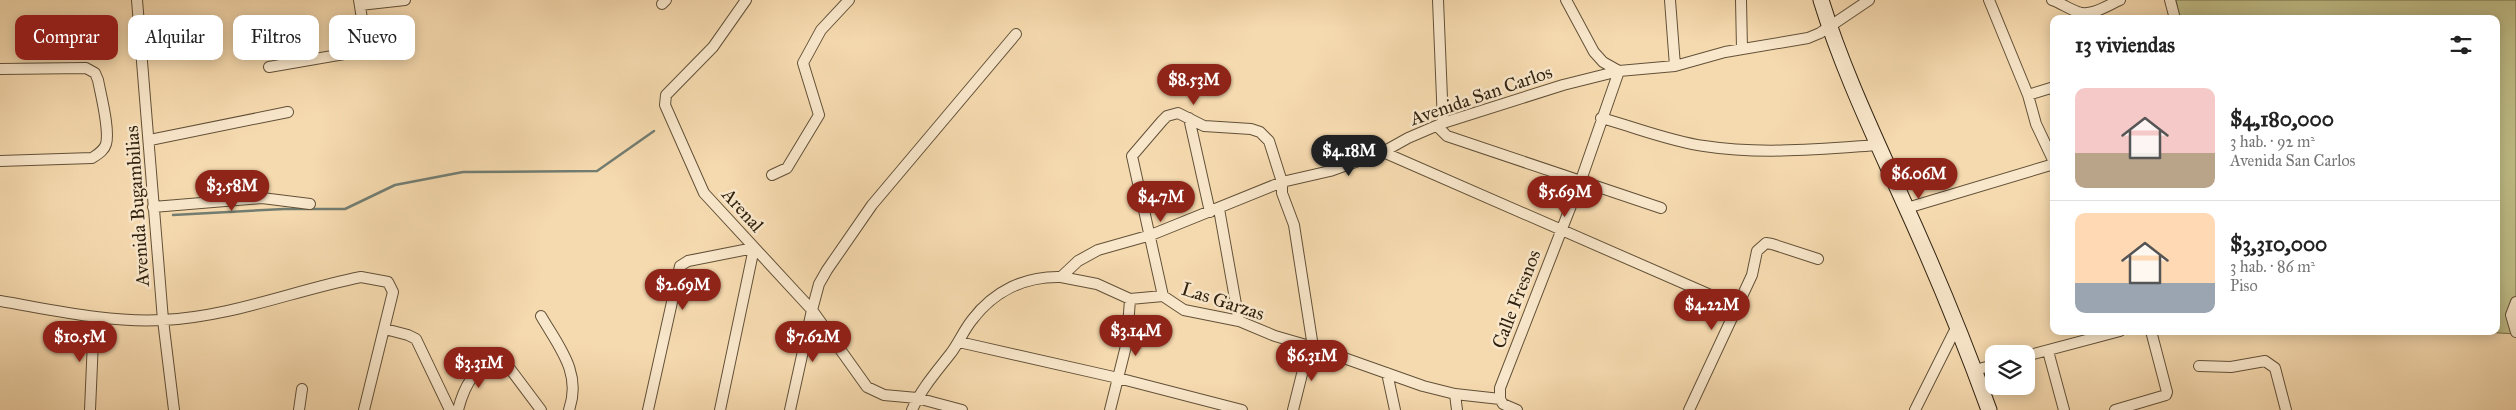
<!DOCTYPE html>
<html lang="es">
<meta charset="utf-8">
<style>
body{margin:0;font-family:"IM FELL Great Primer",serif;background:#f2f2f2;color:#222;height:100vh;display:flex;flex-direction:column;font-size:19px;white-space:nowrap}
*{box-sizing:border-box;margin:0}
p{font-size:16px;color:#767676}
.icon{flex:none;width:28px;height:28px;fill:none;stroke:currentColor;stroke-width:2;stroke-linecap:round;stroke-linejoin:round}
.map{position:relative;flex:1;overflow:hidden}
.details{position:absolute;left:2050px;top:15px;width:450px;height:320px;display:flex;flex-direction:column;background:#fff;border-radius:10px;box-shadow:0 2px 12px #0003}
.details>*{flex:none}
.hud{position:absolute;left:15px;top:15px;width:475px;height:45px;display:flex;gap:10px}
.fabs{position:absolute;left:1985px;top:345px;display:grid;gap:10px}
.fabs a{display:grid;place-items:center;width:50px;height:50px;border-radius:10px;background:#fff;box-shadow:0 2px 12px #0003;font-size:25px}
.price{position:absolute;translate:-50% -42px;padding:0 11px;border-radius:18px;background:#8f2418;color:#fff;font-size:16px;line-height:32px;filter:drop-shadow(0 1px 2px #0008)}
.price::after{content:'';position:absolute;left:50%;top:30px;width:15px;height:11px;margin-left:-8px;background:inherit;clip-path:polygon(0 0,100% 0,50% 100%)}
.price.active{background:#222;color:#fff}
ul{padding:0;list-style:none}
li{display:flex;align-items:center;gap:15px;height:125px;padding:0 25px}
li+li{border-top:1px solid #e0e0e0}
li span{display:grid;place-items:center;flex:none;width:140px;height:100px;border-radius:10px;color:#555}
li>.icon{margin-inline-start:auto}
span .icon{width:60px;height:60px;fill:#fffc;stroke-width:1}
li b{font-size:21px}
h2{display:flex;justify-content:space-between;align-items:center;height:60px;padding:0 25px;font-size:21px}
.chip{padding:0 18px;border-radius:10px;background:#fff;box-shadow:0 2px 12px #0003;font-size:18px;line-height:45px}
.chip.active{background:#8f2418;color:#fff}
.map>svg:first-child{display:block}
</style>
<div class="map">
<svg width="2516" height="410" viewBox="0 0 2516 410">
<rect width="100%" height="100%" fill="#f6daaf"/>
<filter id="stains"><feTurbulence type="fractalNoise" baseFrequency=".004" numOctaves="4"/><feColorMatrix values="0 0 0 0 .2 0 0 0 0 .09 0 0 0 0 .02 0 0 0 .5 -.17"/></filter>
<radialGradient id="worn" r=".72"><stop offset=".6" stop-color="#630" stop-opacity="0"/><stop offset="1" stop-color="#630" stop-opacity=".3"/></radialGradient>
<!-- green -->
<path fill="#c0be88" stroke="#78704c" d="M 2176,0 L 2516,0 L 2516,334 L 2468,331 L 2496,331 L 2496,19 L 2180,19 Z"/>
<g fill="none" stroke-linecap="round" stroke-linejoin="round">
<!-- stream -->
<path stroke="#727d72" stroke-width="2.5" d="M 173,215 L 284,209 L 345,209 L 395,185 L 463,172 L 597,171 L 654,131"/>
<!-- street casing -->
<g stroke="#625138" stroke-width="12">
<path id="street" d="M 137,0 L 163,320 L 174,410
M 746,0 L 713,47 L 666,95 L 665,105 L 704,193 L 812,310 L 867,387 L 884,395 L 917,398 L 962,410
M 1438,0 L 1443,123
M 1670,0 L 1675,66
M 1741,0 L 1742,49
M 1989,0 L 2028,95 L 2036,124 L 2054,162
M 2052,0 C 2061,3 2069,9 2078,12 C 2091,17 2108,5 2120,0
M 2170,0 L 2175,19
M 662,4 L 666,0
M 360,5 L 405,0
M 269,67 L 367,50 L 359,0
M 0,69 L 86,68 L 95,73 L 98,80 C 101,96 110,130 106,144 C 104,151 98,154 92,158 L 0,161
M 2028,95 L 2054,87
M 1189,118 L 1210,212
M 1601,118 C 1635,127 1669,141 1704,146 C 1761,155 1821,149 1878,145
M 1437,126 L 1447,136 L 1661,208
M 150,140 L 288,112
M 1383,152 L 1738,307
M 772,175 L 787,168 L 819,115 L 803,63 L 821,30 L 849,0
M 153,207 L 262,198 L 310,204
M 1907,208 L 2054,164
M 1219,209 L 1239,321
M 1061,277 L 1097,284 L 1130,299 L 1163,296 L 1184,310 L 1239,321 L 1275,336 L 1313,347 L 1423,386 L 1455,394 L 1500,399 L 1503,404 L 1517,410
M 1163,296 L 1132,156 L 1162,121 L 1167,116 L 1178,113 L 1204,126 L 1251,129 L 1260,132 L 1269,141 L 1282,182 L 1282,193 L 1294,225 L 1313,347 L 1304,366 L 1293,410
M 0,301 C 53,310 109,323 163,320 C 231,317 295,290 361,277 L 388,282 L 393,292 L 364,410
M 2516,302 L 2511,315 L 2516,332
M 541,316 C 559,347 582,373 569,410
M 385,329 L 408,335 L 416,339 L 450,410
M 959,342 L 1118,378 L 1242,410
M 2048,351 L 2064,410
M 2026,356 L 2120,331
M 2199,366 L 2231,367 L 2265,361 L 2275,368 L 2286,410
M 1975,370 L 1994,365
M 1387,373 L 1395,410
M 1455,394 L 1457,410
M 1500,399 L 1500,388 L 1581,180 L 1619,71 L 1603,62 L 1594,52 L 1566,0
M 90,410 L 94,317
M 299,410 L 302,389
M 458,410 C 463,390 474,365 497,361 L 511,370 L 541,410
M 648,410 L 680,266 L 688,261 L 754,248 L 720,410
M 790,410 L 812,310 L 819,284 L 827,270 L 872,205 L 1016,34
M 912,410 C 921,389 937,371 951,353 C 959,342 964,330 972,320 C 994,291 1025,276 1061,277 L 1078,261 L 1098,250 L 1151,235 L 1282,182 L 1330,171 L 1383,152 L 1408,138 L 1443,123 L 1563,85 L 1619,71 L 1675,66 L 1725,52 L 1808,38 L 1820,33 L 1869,0
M 1110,410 L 1127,342 L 1130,299
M 1689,410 L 1752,275 L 1757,251 L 1766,243 L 1772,244 L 1818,259
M 1915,410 L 1957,326
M 2115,410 L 2166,395 L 2167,392 L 2151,331"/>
</g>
<!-- secondary casing -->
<g stroke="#312311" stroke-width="17">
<path id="secondary" d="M 1821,0 C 1842,68 1872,131 1901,196 C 1933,266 1963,338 1989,410"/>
</g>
<!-- street -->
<use href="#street" stroke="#f9e7cb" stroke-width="10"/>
<!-- secondary -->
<use href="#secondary" stroke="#f9e7cb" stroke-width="15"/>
</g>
<g text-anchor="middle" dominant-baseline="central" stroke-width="5" stroke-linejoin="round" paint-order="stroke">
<!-- street labels -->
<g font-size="19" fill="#312311" stroke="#f9e7cb">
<text transform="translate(1481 95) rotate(-19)">Avenida San Carlos</text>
<text transform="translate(137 206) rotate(-94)">Avenida Bugambilias</text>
<text transform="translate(743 210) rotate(48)">Arenal</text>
<text transform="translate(1516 299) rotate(-69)">Calle Fresnos</text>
<text transform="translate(1223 301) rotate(18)">Las Garzas</text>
</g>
</g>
<rect width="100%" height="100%" filter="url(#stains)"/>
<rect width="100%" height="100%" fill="url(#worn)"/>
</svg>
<div class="fabs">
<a><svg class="icon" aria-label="layers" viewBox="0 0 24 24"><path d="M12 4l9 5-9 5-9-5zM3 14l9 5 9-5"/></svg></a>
</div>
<b class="price" style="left:1194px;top:106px">$8.53M</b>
<b class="price active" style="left:1349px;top:177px">$4.18M</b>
<b class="price" style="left:1919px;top:200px">$6.06M</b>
<b class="price" style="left:232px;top:212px">$3.58M</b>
<b class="price" style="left:1565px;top:218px">$5.69M</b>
<b class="price" style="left:1161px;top:223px">$4.7M</b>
<b class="price" style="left:683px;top:311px">$2.69M</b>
<b class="price" style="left:1712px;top:331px">$4.22M</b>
<b class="price" style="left:1136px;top:357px">$3.14M</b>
<b class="price" style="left:80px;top:363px">$10.5M</b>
<b class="price" style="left:813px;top:363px">$7.62M</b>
<b class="price" style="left:1312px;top:382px">$6.31M</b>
<b class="price" style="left:479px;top:389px">$3.31M</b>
<div class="hud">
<a class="chip active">Comprar</a>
<a class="chip">Alquilar</a>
<a class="chip">Filtros</a>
<a class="chip">Nuevo</a>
</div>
<section class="details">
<h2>13 viviendas<svg class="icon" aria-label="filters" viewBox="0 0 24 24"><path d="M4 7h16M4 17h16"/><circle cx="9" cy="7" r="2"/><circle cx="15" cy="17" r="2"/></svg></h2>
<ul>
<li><span style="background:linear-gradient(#f6c9c9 65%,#b9a48a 0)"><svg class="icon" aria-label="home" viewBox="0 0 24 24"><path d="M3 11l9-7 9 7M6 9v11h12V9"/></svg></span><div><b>$4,180,000</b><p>3 hab. · 92 m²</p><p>Avenida San Carlos</p></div></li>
<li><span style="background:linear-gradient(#ffd9b3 70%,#9aa5b1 0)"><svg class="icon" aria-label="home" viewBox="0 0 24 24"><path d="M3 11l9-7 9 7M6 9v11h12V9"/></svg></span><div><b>$3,310,000</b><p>3 hab. · 86 m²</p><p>Piso</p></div></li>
</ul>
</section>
</div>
